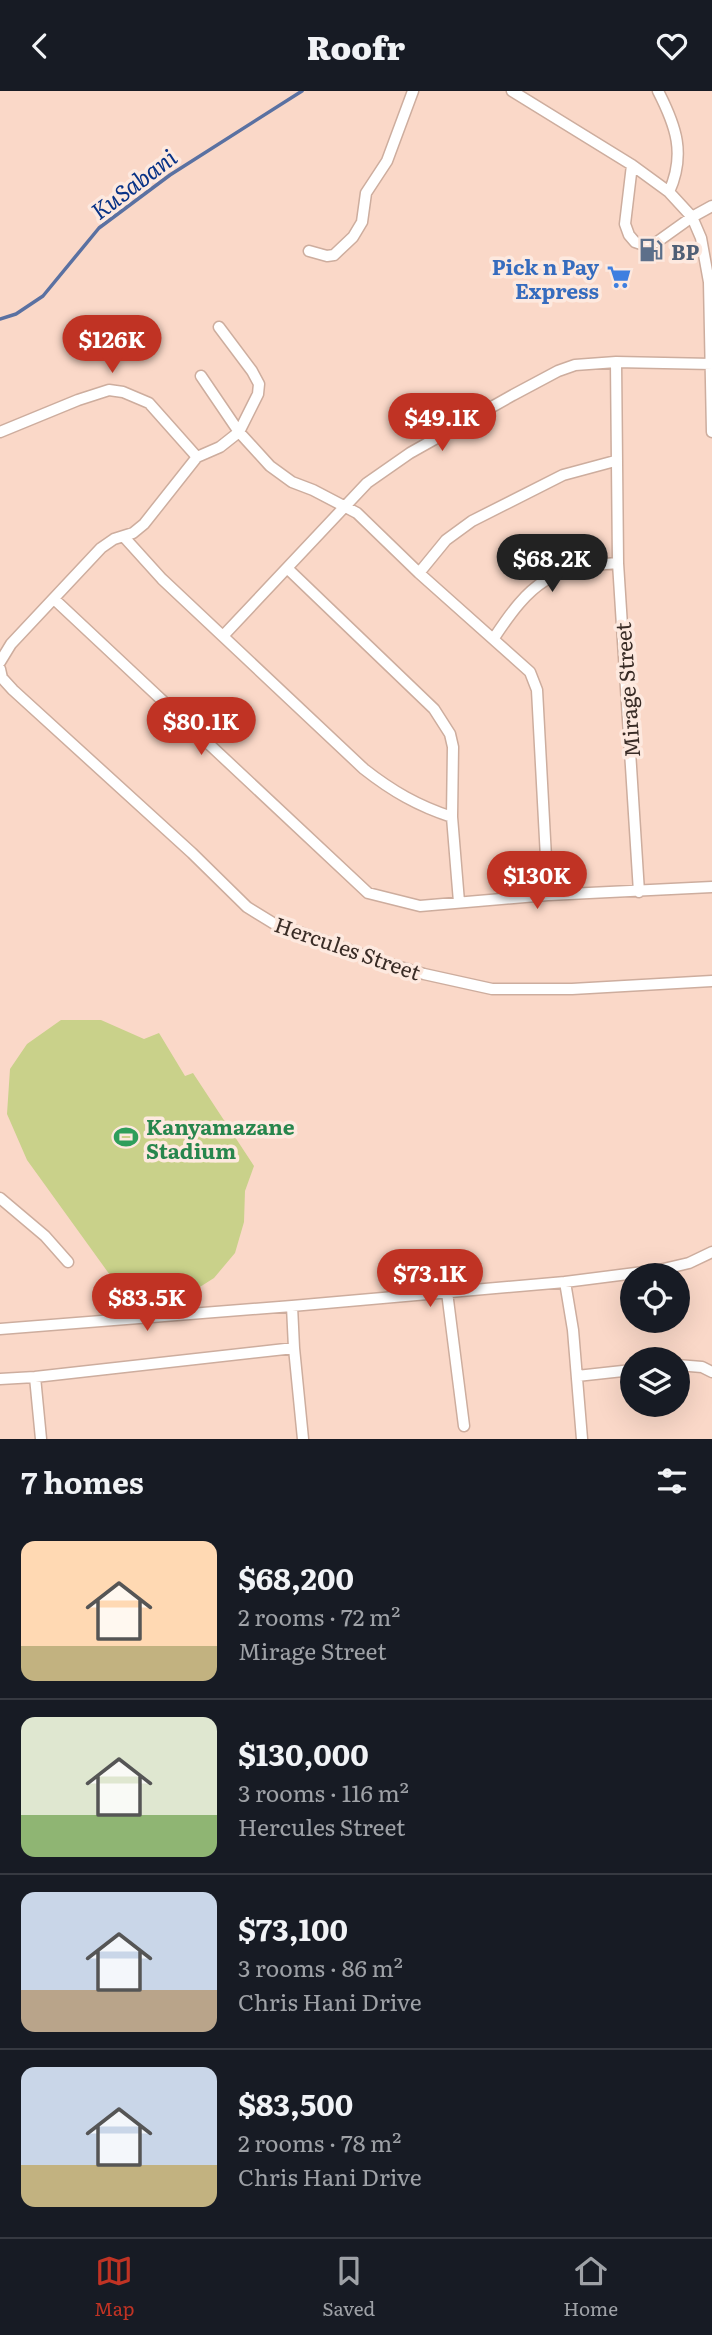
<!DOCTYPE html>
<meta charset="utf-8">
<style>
body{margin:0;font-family:Literata,serif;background:#20242c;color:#f1f3f6;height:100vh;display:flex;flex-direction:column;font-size:26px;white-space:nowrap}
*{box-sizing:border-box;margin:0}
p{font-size:23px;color:#9ea1a6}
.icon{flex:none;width:38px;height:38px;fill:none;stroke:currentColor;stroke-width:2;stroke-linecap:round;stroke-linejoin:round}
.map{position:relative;height:1348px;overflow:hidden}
.details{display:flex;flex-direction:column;background:#171b24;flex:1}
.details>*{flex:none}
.controls{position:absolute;left:620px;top:1172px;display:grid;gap:14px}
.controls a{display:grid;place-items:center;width:70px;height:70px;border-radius:50%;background:#171b24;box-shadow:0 7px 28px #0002;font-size:35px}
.price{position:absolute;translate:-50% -60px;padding:0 16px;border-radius:24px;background:#c03324;color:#fff;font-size:23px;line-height:46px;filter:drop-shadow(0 2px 4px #0008)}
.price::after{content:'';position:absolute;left:50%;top:42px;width:21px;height:16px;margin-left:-10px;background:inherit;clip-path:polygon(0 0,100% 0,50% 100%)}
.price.selected{background:#222;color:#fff}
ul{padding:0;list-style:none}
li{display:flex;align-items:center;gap:21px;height:175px;padding:0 21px}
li+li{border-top:2px solid #363941}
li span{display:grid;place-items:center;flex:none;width:196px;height:140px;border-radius:14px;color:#555}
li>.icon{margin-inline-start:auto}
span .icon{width:84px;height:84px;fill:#fffc;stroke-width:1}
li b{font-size:30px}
h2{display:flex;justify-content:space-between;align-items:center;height:84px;padding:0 21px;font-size:30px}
header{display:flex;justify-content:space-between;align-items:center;height:91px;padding:0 21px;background:#171b24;font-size:32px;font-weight:800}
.tab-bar{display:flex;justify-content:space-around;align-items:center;height:98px;border-top:2px solid #363941;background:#171b24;font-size:19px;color:#9ea1a6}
.tab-bar a{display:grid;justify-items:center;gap:4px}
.tab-bar .selected{color:#c03324}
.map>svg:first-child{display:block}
</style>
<header><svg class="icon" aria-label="back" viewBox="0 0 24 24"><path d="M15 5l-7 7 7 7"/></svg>Roofr<svg class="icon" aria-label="heart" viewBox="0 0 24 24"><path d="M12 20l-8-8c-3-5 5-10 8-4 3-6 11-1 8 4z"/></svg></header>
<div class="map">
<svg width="712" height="1348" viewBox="0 0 712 1348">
<rect width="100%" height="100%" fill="#fad8c8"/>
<!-- green -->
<path fill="#c9d18a" d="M 61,929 L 101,929 L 144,948 L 159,942 L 185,985 L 193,982 L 254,1075 L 245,1100 L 244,1131 L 235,1162 L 214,1187 L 192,1201 L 166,1207 L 142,1204 L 115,1191 L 27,1069 L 7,1023 L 10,978 L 27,953 Z"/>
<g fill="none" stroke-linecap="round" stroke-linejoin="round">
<!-- stream -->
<path stroke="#5a71a2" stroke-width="3.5" d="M 0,228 L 16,223 L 43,205 L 99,137 L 170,84 L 302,0"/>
<!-- minor casing -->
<g stroke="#cdad9e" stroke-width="13">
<path id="minor" d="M 512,0 L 632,74 L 669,101 L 692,126 L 701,147 L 709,191 L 712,341
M 658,0 C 676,35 686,63 669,101
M 632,74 L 625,133 L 629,144 L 635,151 L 644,154 L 657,151 L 692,126 L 712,115
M 309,160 L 327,165 L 334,164 L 353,146 L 362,131 L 366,102 L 387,70 L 413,0
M 616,271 L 618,472 L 639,801
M 201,285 L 239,341 L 270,375 L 292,391 L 313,399 L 357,422 L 419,482 L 530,581 L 537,599 L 548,804
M 0,341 L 78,309 L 109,299 L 123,301 L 149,312 L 197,366
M 124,446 L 162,488 L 364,678 C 392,700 418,715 452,726
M 287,477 L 434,618 L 450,643 L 453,656 L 452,726 L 459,811
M 419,482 L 446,449 L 472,430 L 563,384 L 615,370
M 54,508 L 368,802 L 420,815 L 548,804 L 712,796
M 223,545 L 367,392 L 410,362 L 513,304 L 558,280 L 575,274 L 616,271 L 712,273
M 494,547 C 531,491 550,476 618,472
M 0,571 L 11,553 L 101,457 L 114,448 L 133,442 L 144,433 L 197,366 L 220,356 L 239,341 L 258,303 L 259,293 L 252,280 L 219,236
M 0,578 L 2,587 L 13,599 L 192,762 L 247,816 L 273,832 L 386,872 L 424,883 L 492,898 L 572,898 L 712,890
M 0,1107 L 45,1145 L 68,1171
M 565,1191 L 573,1239 L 582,1348
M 447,1201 L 464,1335
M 292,1215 L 294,1257 L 303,1348
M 0,1238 L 292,1215 L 565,1191 L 659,1179 L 689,1172 L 712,1161
M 677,1274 L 702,1276 L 712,1281
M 577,1285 L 632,1279
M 35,1286 L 41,1348
M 0,1288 L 35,1286 L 294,1257"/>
</g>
<!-- minor -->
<use href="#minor" stroke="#fff" stroke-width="10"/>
</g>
<!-- icons -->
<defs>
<g id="fuel-bare" transform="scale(1.89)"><path d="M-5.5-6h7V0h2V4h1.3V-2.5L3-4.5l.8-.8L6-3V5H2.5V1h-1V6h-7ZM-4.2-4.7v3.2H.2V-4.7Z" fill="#5c6f8a" stroke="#fde9df" stroke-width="2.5" paint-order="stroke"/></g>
<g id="supermarket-bare" transform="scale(1.89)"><path d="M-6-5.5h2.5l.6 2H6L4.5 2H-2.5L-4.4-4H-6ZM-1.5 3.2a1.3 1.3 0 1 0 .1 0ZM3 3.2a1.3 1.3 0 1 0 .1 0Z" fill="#3f7fe0" stroke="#fde9df" stroke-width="2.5" paint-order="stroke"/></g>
<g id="stadium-bare" transform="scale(1.89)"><path d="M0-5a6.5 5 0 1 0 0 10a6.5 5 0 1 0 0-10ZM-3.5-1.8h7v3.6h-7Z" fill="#2e9e5b" stroke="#fde9df" stroke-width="2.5" paint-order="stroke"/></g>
</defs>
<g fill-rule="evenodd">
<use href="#fuel-bare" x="651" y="159"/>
<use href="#supermarket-bare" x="619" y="186"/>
<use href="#stadium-bare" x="126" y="1046"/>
</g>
<g text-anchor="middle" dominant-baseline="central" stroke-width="7" stroke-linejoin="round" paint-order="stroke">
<!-- service labels -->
<g font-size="21" font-weight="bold" fill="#4e5e75" stroke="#fde9df" text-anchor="start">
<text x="671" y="159">BP</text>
</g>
<!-- shop labels -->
<g font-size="21" font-weight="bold" fill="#366cbe" stroke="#fde9df" text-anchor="end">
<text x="599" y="174">Pick n Pay<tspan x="599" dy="24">Express</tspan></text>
</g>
<!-- street labels -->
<g font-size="21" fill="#392c26" stroke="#fde9df">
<text transform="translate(626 599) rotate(-94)">Mirage Street</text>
<text transform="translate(348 856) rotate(19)">Hercules Street</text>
</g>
<!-- leisure labels -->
<g font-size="21" font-weight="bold" fill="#27864d" stroke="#fde9df" text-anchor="start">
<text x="146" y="1034">Kanyamazane<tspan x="146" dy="24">Stadium</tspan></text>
</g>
<!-- water labels -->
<g font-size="23" font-style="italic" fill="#083286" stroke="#fde9df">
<text transform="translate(133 92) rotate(-37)">KuSabani</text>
</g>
</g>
</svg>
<div class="controls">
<a><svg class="icon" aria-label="locate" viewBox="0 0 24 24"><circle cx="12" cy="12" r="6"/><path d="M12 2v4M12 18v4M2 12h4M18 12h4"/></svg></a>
<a><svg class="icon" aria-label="layers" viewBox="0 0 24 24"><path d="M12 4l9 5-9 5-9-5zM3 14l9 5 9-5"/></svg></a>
</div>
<b class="price" style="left:112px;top:284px">$126K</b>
<b class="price" style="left:442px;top:362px">$49.1K</b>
<b class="price selected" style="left:552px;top:503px">$68.2K</b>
<b class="price" style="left:201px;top:666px">$80.1K</b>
<b class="price" style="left:537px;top:820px">$130K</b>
<b class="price" style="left:430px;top:1218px">$73.1K</b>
<b class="price" style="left:147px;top:1242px">$83.5K</b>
</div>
<section class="details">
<h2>7 homes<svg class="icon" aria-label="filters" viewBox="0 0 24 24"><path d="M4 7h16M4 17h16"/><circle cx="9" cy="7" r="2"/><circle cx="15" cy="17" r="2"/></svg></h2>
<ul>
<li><span style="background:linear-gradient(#ffd9b3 75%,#c2b280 0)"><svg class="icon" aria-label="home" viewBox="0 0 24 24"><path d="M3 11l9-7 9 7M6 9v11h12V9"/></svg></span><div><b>$68,200</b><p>2 rooms · 72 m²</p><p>Mirage Street</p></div></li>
<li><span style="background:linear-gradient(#dfe7d0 70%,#8fb573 0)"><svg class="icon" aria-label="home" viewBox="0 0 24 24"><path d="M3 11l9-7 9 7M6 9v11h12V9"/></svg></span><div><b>$130,000</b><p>3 rooms · 116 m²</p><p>Hercules Street</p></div></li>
<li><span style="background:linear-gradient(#c9d6e8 70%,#b9a48a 0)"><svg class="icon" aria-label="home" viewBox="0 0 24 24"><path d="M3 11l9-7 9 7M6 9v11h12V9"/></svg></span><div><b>$73,100</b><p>3 rooms · 86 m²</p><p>Chris Hani Drive</p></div></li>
<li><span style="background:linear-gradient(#c9d6e8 70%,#c2b280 0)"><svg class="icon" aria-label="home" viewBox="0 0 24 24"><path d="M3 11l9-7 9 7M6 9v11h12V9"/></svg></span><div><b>$83,500</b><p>2 rooms · 78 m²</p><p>Chris Hani Drive</p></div></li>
</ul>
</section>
<nav class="tab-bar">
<a class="selected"><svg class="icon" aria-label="map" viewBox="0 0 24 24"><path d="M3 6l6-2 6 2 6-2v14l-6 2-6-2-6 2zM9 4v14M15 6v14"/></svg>Map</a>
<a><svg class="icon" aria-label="saved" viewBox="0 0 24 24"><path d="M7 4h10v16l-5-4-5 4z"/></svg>Saved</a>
<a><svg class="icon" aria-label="home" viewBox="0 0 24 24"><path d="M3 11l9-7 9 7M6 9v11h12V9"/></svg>Home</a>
</nav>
